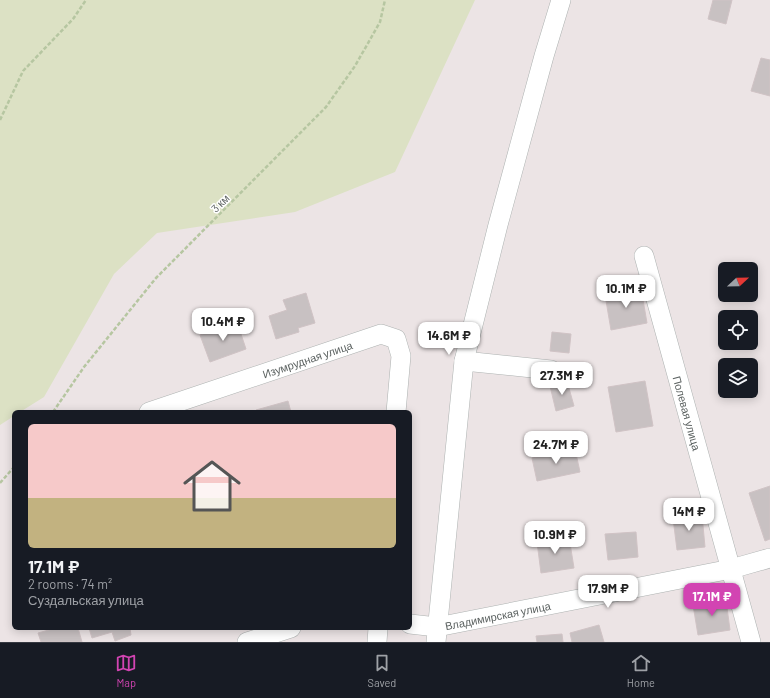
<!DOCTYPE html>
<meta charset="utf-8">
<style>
body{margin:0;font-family:Barlow,sans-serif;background:#20242c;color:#f1f3f6;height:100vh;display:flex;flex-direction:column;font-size:15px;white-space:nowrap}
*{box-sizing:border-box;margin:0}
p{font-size:13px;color:#9ea1a6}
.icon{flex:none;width:22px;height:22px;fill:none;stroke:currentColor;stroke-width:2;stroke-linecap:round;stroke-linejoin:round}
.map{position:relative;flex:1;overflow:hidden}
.details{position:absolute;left:12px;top:410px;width:400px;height:220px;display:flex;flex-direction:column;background:#171b24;border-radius:6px;box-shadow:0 2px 10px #0003}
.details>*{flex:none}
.needle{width:26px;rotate:68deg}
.controls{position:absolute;left:718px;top:262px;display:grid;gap:8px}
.controls a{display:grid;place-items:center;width:40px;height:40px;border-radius:6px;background:#171b24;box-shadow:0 2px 10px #0003;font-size:20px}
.price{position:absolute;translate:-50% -34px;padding:0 9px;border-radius:8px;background:#fff;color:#222;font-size:13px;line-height:26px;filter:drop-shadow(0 1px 2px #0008)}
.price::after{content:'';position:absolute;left:50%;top:24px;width:12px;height:9px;margin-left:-6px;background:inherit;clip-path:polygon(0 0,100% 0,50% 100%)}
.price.selected{background:#d244b2;color:#fff}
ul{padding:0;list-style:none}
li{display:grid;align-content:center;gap:8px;height:212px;padding:0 16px}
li+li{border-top:1px solid #363941}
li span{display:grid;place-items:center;height:124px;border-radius:6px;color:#555}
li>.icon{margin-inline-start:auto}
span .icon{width:72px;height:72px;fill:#fffc;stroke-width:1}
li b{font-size:17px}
.tab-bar{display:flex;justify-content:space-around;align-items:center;height:56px;border-top:1px solid #363941;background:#171b24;font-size:11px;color:#9ea1a6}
.tab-bar a{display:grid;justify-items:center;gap:2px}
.tab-bar .selected{color:#d244b2}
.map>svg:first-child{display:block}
</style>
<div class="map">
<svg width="770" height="642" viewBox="0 0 770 642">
<rect width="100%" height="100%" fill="#ece4e5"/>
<!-- green -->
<path fill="#dce1c4" d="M 0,0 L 475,0 L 395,172 L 295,212 L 157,233 L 114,274 L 44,397 L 20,412 L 14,412 L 14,416 L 0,425 Z"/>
<!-- building -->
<path fill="#c8c1c2" stroke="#d0c3c5" d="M 713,0 L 732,0 L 726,24 L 708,19 Z
M 761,58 L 770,60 L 770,96 L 751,91 Z
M 641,288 L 647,323 L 611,330 L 605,295 Z
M 306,293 L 315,323 L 298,328 L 299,332 L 276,339 L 269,316 L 287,310 L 283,300 Z
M 237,322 L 246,349 L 210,362 L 200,335 Z
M 552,332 L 571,334 L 569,353 L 550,351 Z
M 567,381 L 574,406 L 556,411 L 550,386 Z
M 645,381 L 653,426 L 616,432 L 608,387 Z
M 288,401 L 291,412 L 257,412 L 256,410 Z
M 575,449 L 580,472 L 537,481 L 532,458 Z
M 770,486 L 770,539 L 765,541 L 749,493 Z
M 702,515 L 705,547 L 677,550 L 673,518 Z
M 636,532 L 638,557 L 608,560 L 605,534 Z
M 569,537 L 574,568 L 541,573 L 537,542 Z
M 726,600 L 730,630 L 698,635 L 693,605 Z
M 599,625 L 604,642 L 572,642 L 570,633 Z
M 56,628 L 78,628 L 82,642 L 41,642 L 38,633 Z
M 89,628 L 130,628 L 131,635 L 115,641 L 112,632 L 92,638 Z
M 562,634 L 563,642 L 537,642 L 536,636 Z"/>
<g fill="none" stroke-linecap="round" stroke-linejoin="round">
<!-- minor casing -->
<g stroke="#adb2b1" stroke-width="20">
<g id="minor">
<path id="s1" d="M 644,256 L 751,642"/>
<path d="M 464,361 L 551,370"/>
<path id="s2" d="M 149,412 L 381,334 L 396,339 L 401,356 L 396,412"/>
<path id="s3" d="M 410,624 L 437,627 L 731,569 L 770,558"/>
<path d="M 247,642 L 291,628"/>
<path d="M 377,642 L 378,628"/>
<path d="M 436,642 L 464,361 L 498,225 L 544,56 L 561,0"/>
</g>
</g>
<!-- path -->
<path stroke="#b6c6a1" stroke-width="2.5" stroke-dasharray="4 2" stroke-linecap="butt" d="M 0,120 L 23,71 L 73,19 L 86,0
M 53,412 L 84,367 L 156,278 L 326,107 L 355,66 L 380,22 L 385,0
M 0,483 L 14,467"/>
<!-- minor -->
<use href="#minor" stroke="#fff" stroke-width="19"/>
</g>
<g text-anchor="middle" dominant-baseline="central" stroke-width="3" stroke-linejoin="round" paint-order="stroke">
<!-- street labels -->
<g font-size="11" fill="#5c6261" stroke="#fff">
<text transform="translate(220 203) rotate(-45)">3 км</text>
<text stroke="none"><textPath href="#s2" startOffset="167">Изумрудная улица</textPath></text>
<text stroke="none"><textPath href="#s1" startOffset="163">Полевая улица</textPath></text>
<text stroke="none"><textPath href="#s3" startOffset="89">Владимирская улица</textPath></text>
</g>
</g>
</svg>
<div class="controls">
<a><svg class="needle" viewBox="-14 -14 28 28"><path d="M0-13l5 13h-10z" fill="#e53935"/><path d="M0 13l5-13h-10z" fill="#9ea1a6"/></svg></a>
<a><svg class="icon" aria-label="locate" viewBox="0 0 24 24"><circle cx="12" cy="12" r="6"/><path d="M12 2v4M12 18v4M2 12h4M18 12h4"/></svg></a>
<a><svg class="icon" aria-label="layers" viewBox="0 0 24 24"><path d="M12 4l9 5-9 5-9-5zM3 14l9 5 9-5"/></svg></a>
</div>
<b class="price" style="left:626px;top:309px">10.1M ₽</b>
<b class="price" style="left:223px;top:342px">10.4M ₽</b>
<b class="price" style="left:449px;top:356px">14.6M ₽</b>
<b class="price" style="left:562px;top:396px">27.3M ₽</b>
<b class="price" style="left:556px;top:465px">24.7M ₽</b>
<b class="price" style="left:689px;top:532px">14M ₽</b>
<b class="price" style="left:555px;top:555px">10.9M ₽</b>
<b class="price" style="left:608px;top:609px">17.9M ₽</b>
<b class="price selected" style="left:712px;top:617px">17.1M ₽</b>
<section class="details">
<ul>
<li><span style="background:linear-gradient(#f6c9c9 60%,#c2b280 0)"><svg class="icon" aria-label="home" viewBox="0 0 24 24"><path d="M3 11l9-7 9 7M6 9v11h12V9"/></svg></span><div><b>17.1M ₽</b><p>2 rooms · 74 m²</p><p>Суздальская улица</p></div></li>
</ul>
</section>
</div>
<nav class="tab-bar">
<a class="selected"><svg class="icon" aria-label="map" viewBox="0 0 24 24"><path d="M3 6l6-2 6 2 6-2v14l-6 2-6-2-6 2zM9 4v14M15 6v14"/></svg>Map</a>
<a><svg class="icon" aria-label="saved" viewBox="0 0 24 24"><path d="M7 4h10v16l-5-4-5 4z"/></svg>Saved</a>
<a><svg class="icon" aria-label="home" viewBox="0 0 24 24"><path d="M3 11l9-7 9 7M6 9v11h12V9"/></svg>Home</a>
</nav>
